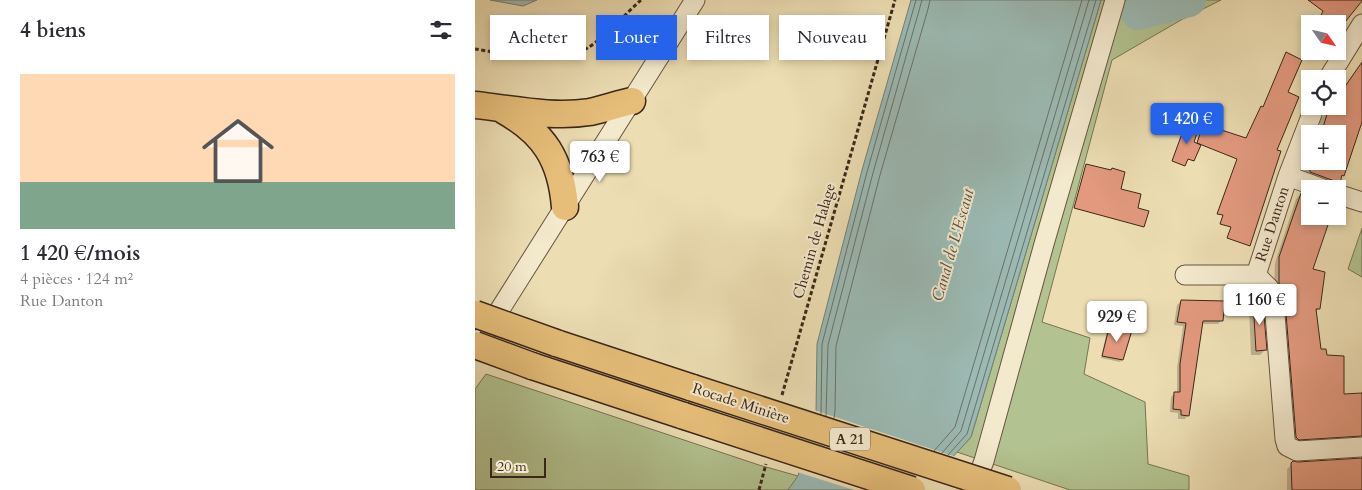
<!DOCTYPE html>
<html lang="fr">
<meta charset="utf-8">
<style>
body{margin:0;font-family:Cardo,serif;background:#f2f2f3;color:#2b2b33;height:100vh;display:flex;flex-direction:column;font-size:19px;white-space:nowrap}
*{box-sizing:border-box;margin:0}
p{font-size:16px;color:#7c7c81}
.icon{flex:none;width:28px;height:28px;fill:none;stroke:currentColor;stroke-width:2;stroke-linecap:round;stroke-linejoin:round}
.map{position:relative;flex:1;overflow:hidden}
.drawer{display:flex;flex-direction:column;background:#fff;width:475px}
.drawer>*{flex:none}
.banner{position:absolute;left:15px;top:15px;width:475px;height:45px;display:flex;gap:10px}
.needle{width:32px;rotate:124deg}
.tools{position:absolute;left:826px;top:15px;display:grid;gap:10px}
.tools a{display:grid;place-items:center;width:45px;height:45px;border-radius:0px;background:#fff;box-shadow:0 2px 8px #0003;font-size:25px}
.scale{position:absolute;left:15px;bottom:12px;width:56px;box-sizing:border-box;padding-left:5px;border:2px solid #3c271a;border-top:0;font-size:14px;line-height:18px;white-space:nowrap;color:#3c271a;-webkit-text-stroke:4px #f3e9cd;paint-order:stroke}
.price{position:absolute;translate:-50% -42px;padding:0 11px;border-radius:5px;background:#fff;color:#222;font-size:16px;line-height:32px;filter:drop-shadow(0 1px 2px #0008)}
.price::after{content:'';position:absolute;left:50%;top:30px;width:15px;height:11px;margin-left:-8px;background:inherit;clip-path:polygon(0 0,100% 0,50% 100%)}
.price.selected{background:#2563eb;color:#fff}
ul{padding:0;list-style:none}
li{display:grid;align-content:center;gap:10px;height:265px;padding:0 20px}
li span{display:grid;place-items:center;height:155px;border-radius:0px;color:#555}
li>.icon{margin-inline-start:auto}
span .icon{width:90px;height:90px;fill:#fffc;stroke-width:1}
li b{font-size:21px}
h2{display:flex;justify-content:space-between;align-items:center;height:60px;padding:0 20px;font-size:21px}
.chip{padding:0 18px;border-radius:0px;background:#fff;box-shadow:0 2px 8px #0003;font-size:18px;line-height:45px}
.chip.selected{background:#2563eb;color:#fff}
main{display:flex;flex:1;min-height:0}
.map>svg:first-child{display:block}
</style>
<main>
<section class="drawer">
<h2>4 biens<svg class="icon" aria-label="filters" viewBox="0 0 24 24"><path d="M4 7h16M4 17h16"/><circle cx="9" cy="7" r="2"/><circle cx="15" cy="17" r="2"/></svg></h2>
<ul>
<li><span style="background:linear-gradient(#ffd9b3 70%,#7fa58c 0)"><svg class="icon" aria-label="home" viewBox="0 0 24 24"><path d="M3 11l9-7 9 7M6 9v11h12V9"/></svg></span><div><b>1 420 €/mois</b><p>4 pièces · 124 m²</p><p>Rue Danton</p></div></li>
</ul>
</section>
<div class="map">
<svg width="887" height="490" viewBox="0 0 887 490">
<rect width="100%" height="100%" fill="#ecddb2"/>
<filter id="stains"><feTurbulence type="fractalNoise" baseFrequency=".004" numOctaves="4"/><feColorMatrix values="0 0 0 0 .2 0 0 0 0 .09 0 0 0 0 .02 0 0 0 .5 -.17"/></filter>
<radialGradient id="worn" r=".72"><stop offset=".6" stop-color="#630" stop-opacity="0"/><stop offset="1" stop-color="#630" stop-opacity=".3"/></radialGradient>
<!-- green -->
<path fill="#b2c290" stroke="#777455" d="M 626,0 L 746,0 L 706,20 L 637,60 L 567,322 L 615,338 L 609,374 L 670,402 L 673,464 L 714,476 L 714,490 L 595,490 L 482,452 L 496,437 Z
M 887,228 L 887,277 L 873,269 Z
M 11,374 L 284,465 L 323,476 L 313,490 L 0,490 L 0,389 Z"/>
<!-- water -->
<path fill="#9bbab4" stroke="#757f76" d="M 15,0 L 62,0 L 48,6 Z
M 436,0 L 626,0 L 496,437 L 476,459 L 466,490 L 313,490 L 323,476 L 341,412 L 342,344 L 387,170 Z"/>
<!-- pier -->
<path fill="#ecddb2" d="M 339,410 L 481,457 L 479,460 L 469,490 L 379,490 L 322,472 Z"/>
<!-- shadow -->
<path fill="#0003" d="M 887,62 L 887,123 L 884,128 L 868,175 L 865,178 L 864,183 L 858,189 L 827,179 L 835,154 L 835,161 L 862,161 L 862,134 L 842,134 L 846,119 L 856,106 L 862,106 L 862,97 Z
M 826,194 L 835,198 L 836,270 L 844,309 L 840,312 L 845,351 L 868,396 L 887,407 L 887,442 L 817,442 L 799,288 L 800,263 L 821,199 Z
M 706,301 L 747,320 L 743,324 L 726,324 L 713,415 L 710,419 L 703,419 L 703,413 L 695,412 L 696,397 L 700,393 L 702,393 L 702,368 L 708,326 L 699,325 L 702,305 Z
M 779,302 L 790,350 L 785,355 L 776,355 L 774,307 Z
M 635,329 L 647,360 L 645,362 L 626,358 L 632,331 Z
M 818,463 L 887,490 L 812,490 L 812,469 Z"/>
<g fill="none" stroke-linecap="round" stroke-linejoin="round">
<!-- shore -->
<path stroke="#6c7067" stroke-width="1" d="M 346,414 L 347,344 L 392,172 L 441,0
M 351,416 L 353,345 L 398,173 L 447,0
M 359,418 L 360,411 L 361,346 L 405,175 L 453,9 L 455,0
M 459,451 L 480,427 L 607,0
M 467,453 L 486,431 L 614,0
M 473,455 L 492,434 L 621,0"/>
<!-- river -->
<path stroke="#9bbab4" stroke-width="34" d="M 663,13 L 714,0"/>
</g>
<!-- building -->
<path fill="#e2997e" stroke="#3c271a" d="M 833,0 L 887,0 L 887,1 L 862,32 L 862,24 L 842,24 L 848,11 Z
M 811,52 L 827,60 L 813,92 L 824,97 L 802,150 L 806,151 L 775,246 L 752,238 L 756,227 L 745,224 L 748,215 L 742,214 L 762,159 L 722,143 L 728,124 L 771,138 L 786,106 L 788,107 Z
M 887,62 L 887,122 L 869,176 L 867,175 L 865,183 L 835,172 L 835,166 L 836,161 L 862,161 L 862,134 L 846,134 L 853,111 L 856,106 L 862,106 L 862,98 Z
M 712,120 L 725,125 L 719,142 L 726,145 L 719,161 L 713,159 L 710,166 L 697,161 Z
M 611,164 L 636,170 L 637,168 L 650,172 L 646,189 L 666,194 L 663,208 L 674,211 L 669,227 L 599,208 Z
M 826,193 L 835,196 L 835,216 L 856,216 L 838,269 L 850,272 L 845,309 L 841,309 L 846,349 L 851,349 L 852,355 L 869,356 L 869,394 L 887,393 L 887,436 L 824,440 L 821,437 L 810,301 L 804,283 L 804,257 Z
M 706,300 L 750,301 L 748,321 L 728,321 L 714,416 L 706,415 L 706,410 L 698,409 L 699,392 L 705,392 L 705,364 L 711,323 L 702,322 Z
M 778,301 L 787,301 L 788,304 L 792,350 L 781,351 Z
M 658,327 L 648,360 L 627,356 L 634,328 Z
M 887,458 L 887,490 L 817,490 L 816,463 L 818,461 L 823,462 Z"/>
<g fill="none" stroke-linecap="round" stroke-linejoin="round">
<!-- minor casing -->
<g stroke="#685440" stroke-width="21">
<path id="minor" d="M 853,79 L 887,24
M 813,176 L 848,189
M 862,194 L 887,202
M 710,275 L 781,275 L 813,176 L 840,106
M 781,275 L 794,288 L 799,302 L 810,439 L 812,446 L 822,451 L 887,447
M 0,349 L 220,0
M 498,490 L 509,461 L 569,244 L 640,0"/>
</g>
<!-- highway casing -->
<g stroke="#3c271a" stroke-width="29">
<path id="highway" d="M 0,105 C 38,109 77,118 115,112 C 129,109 143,104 157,101
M 28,110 C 69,133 86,159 90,207
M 81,343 L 218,388
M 57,366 L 209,416"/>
</g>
<!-- path -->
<path stroke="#3c271a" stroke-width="3" stroke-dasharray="4 2.5" stroke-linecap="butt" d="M 0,49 C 31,54 87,64 114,47 C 131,36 150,14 166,0
M 307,395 L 420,0
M 284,490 L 291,464"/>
<!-- minor -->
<use href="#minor" stroke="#f3e9cd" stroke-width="19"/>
<!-- highway -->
<use href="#highway" stroke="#e6be79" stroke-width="26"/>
<!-- highway-bridge casing -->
<g stroke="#3c271a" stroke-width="29" stroke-linecap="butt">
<path id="highway-bridge" d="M 0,314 L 81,343
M 0,345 L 57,366
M 218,388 L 533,490
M 209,416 L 437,490"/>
</g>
<!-- highway-bridge -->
<use href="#highway-bridge" stroke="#e6be79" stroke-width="26"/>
</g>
<g text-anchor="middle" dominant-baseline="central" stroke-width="4" stroke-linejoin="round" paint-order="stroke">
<!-- shield labels -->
<rect fill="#f3e9cd" stroke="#736150" stroke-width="1" x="355" y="427.5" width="40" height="23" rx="4"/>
<g font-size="14" font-weight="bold" fill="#3c271a">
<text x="375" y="439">A 21</text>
</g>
<!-- street labels -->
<g font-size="15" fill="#3c271a" stroke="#f3e9cd">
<text transform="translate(797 224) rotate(-72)">Rue Danton</text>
<text transform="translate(339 241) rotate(-74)">Chemin de Halage</text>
<text transform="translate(266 403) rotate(18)">Rocade Minière</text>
</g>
<!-- water labels -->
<g font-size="16" font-style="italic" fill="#544c40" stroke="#f3e9cd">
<text transform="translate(478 245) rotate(-74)">Canal de L'Escaut</text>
</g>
</g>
<rect width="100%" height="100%" filter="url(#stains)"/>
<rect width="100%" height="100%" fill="url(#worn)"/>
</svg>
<div class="tools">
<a><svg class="needle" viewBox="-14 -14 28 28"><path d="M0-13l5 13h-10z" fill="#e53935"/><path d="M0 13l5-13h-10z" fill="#7c7c81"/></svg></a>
<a><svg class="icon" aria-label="locate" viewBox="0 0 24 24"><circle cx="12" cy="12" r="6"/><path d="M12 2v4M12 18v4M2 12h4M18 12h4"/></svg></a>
<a>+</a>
<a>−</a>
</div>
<div class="scale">20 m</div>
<b class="price selected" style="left:712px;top:145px">1 420 €</b>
<b class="price" style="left:125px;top:183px">763 €</b>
<b class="price" style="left:785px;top:326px">1 160 €</b>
<b class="price" style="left:642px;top:343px">929 €</b>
<div class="banner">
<a class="chip">Acheter</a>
<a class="chip selected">Louer</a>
<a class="chip">Filtres</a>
<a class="chip">Nouveau</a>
</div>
</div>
</main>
